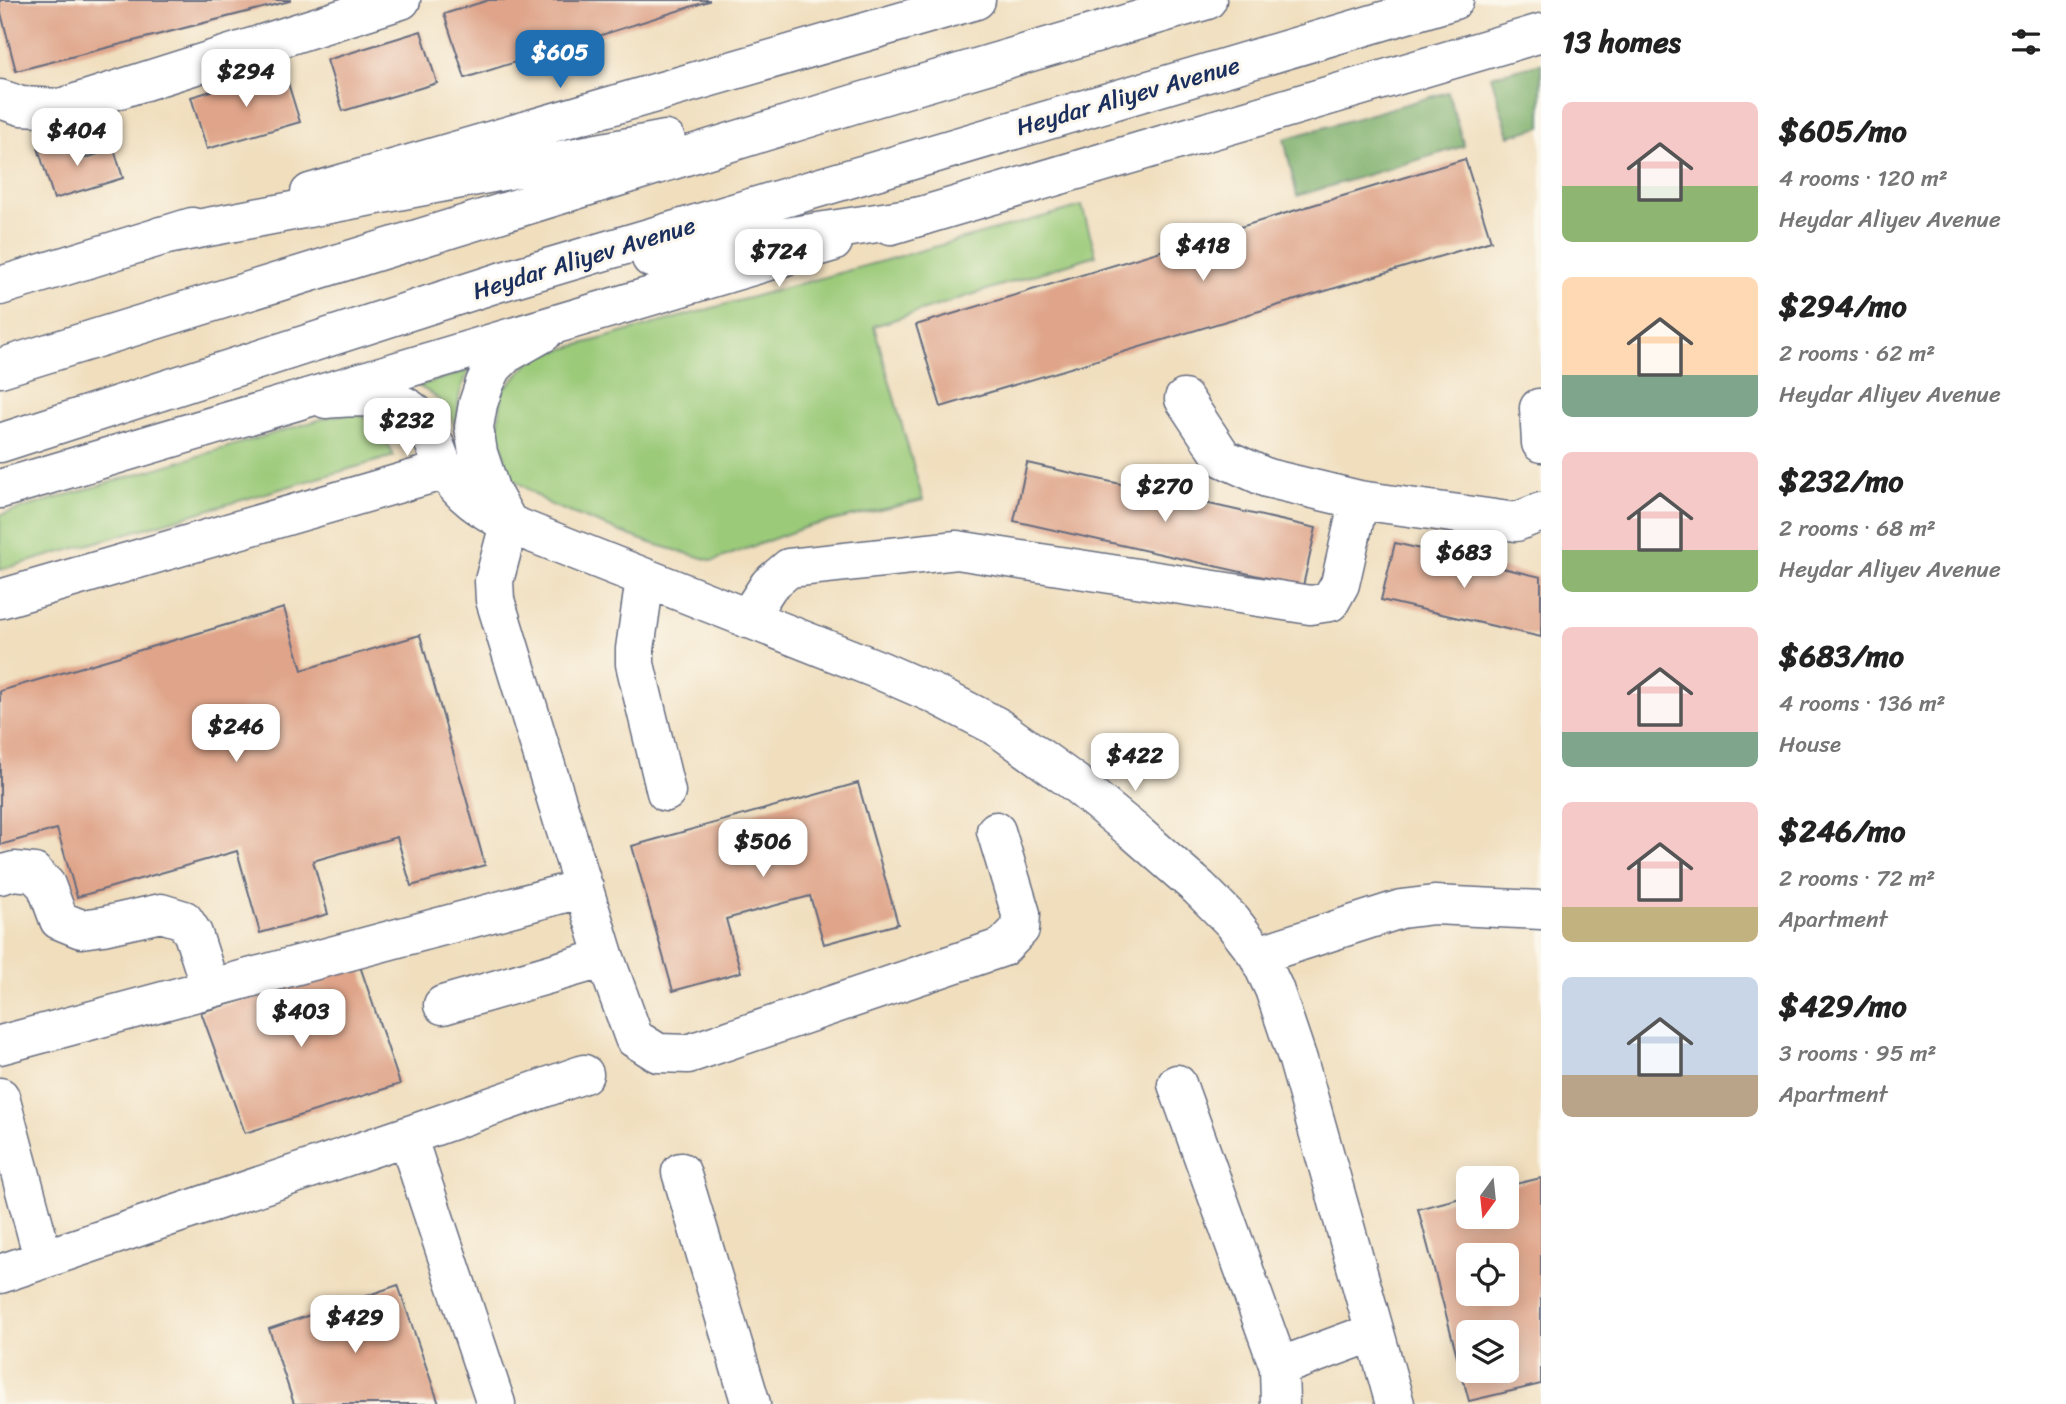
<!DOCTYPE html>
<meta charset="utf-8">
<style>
body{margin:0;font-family:Sriracha,sans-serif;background:#f2f2f2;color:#222;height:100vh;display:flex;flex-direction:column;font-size:26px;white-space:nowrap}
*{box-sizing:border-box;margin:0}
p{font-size:23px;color:#767676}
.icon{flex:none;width:38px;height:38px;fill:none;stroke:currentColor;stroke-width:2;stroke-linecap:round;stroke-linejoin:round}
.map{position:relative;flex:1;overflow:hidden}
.drawer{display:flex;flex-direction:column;background:#fff;width:525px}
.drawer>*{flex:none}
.needle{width:46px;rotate:195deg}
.buttons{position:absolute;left:1456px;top:1166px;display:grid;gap:14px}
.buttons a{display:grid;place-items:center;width:63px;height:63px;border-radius:10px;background:#fff;box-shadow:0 4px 18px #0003;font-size:35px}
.price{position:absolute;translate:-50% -60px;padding:0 16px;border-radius:14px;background:#fff;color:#222;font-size:23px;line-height:46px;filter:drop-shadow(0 2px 4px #0008)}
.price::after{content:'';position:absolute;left:50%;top:42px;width:21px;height:16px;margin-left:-10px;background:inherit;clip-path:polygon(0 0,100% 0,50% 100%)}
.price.selected{background:#1f6fb2;color:#fff}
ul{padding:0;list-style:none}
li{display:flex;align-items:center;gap:21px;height:175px;padding:0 21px}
li span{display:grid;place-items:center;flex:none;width:196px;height:140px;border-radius:10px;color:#555}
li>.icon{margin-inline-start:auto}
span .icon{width:84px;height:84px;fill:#fffc;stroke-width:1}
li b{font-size:30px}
h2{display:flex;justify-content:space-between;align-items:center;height:84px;padding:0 21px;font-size:30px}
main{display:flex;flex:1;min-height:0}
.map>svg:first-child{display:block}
</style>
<main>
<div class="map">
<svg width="1541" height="1404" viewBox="0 0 1541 1404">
<rect width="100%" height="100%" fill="#fbf7ec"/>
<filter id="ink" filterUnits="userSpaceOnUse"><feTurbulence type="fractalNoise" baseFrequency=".0143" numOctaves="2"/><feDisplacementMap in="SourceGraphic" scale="14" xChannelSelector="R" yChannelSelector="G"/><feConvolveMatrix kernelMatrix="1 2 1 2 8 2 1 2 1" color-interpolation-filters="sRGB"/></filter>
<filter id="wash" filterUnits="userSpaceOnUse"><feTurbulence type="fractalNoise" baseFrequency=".00686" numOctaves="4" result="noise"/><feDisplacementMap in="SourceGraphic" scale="28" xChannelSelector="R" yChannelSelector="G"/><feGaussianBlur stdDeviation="1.57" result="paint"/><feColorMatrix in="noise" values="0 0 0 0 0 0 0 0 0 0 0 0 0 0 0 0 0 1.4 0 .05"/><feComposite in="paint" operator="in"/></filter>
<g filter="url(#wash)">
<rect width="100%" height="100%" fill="#f0debd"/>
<!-- green -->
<path fill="#9bca79" stroke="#5b7c6c" stroke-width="2" d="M 1082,206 L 1096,255 L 874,326 L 923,500 L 806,527 L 713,561 L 647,542 L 551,505 L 509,476 L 498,428 L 502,391 L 535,357 Z
M 470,370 C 454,397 458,410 461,440 C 448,412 448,401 418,386 Z
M 357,414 L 377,422 L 394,456 L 0,570 L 0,515 L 332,416 Z"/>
<!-- forest -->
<path fill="#7cae69" stroke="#4c6e64" stroke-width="2" d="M 1541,63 L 1541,127 L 1509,136 L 1491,76 Z
M 1448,92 L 1464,146 L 1297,196 L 1284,139 Z"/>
<g id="blocks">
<!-- building -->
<path fill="#dfa489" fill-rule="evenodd" d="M 0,0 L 290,0 L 290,1 L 16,71 L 0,9 Z
M 489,0 L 709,0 L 709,1 L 465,78 L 444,14 Z
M 421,31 L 437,83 L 343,111 L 327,60 Z
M 284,70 L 300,122 L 207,149 L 191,97 Z
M 72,137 L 79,160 L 114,149 L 123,178 L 54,199 L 38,148 Z
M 1465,159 L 1491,241 L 941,407 L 916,325 Z
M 1027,463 L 1316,528 L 1303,586 L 1014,521 Z
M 1395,543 L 1541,577 L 1541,637 L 1381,600 Z
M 284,608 L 302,670 L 420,635 L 485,865 L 411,886 L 397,837 L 313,861 L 328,914 L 260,933 L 237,851 L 77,897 L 57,829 L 0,845 L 0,691 Z
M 858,783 L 898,924 L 824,944 L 810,896 L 726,919 L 741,972 L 673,991 L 632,846 Z
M 360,966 L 400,1084 L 245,1133 L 201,1012 Z
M 1541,1178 L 1541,1384 L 1469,1401 L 1418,1209 L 1468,1196 L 1468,1216 L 1507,1216 L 1507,1186 ZM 1468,1255 L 1507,1255 L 1507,1293 L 1468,1293 ZM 1468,1332 L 1507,1332 L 1507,1370 L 1468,1370 Z
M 398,1285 L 439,1404 L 294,1404 L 269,1329 Z"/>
</g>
</g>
<g filter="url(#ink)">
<use href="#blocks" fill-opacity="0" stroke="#666c7f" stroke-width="2"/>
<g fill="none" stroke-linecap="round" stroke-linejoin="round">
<!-- minor casing -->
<g stroke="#666c7f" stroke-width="41">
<path id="minor" d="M 0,99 L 21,106 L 60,108 L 401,0
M 326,399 C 363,396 406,391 427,429 C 435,441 438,456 444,468 C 460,496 482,509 509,524 L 879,670 L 934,694 L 996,726 L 1075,783 L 1136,833 L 1199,888 L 1232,921 L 1258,955 L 1274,989 L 1298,1060 L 1395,1404
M 1184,399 L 1223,458 L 1267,478 L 1359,500 L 1516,522 L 1541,512
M 1539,408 L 1541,443
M 645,579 L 635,649 L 635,664 L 666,792
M 0,599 L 445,470
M 747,619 L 769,585 L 789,568 L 957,550 L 1310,605 L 1330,602 L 1340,584 L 1359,500
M 0,875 L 14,871 L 34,873 L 46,885 L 59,920 L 81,929 L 103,926 L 161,913 L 184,920 L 193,934 L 210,987
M 1258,955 L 1401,909 L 1434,905 L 1541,910
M 605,958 L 634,1038 L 658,1053 L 688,1054 L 1003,947 L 1020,929 L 1021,914 L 996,831
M 443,1005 L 605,958 L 495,600 L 494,581 L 509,524 L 491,492 L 478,453 L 474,427 L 478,404 L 485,383 L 493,367 L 506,354 L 543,333
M 0,1045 L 584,888
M 1177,1084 L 1279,1367 L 1280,1404
M 0,1097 L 43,1258
M 407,1136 L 496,1404
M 681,1172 L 751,1404
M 0,1274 L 407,1136 L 584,1074
M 1279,1367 L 1374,1332"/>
</g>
<!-- major casing -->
<g stroke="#666c7f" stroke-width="41">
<path id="major" d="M 310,193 L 976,0
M 891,225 L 1541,33
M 0,286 L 192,227
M 0,489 L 833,242"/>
</g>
<!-- highway casing -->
<g stroke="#666c7f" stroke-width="41">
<path id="highway" d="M 161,236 L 666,140
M 651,258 L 922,216
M 0,368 L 854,104 L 1207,0
M 0,443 L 500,282 L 1454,0"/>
</g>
<!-- minor -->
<use href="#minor" stroke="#fff" stroke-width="38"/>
<!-- major -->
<use href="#major" stroke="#fff" stroke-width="38"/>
<!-- highway -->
<use href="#highway" stroke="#fff" stroke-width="38"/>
</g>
</g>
<g text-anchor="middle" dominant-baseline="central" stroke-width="6" stroke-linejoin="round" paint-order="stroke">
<!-- street labels -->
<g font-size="24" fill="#1b2f5e" stroke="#fbf7ec">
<text transform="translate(1128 96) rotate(-16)">Heydar Aliyev Avenue</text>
<text transform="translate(584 258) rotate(-17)">Heydar Aliyev Avenue</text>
</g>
</g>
</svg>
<div class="buttons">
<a><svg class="needle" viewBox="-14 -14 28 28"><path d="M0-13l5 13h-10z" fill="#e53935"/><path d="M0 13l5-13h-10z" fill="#767676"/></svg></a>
<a><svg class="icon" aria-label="locate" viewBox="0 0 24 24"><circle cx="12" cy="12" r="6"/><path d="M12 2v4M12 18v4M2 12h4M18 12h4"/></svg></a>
<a><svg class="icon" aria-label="layers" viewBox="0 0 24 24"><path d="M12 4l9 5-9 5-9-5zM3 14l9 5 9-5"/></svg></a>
</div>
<b class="price selected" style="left:560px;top:90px">$605</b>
<b class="price" style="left:246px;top:109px">$294</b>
<b class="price" style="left:77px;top:168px">$404</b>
<b class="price" style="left:1203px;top:283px">$418</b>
<b class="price" style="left:779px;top:289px">$724</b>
<b class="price" style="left:407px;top:458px">$232</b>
<b class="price" style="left:1165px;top:524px">$270</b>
<b class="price" style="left:1464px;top:590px">$683</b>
<b class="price" style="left:236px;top:764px">$246</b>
<b class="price" style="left:1135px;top:793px">$422</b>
<b class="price" style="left:763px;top:879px">$506</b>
<b class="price" style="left:301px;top:1049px">$403</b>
<b class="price" style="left:355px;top:1355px">$429</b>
</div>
<section class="drawer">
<h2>13 homes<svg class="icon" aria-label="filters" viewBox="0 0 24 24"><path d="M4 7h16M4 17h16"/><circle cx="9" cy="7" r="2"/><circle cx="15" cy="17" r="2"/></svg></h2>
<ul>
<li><span style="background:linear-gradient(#f6c9c9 60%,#8fb573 0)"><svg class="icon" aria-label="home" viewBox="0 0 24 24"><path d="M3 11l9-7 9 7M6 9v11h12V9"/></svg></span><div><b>$605/mo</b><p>4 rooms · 120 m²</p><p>Heydar Aliyev Avenue</p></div></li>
<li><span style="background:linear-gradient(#ffd9b3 70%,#7fa58c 0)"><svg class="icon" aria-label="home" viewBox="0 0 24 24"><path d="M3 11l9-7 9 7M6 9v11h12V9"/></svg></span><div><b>$294/mo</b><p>2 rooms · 62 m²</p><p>Heydar Aliyev Avenue</p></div></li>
<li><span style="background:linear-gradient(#f6c9c9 70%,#8fb573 0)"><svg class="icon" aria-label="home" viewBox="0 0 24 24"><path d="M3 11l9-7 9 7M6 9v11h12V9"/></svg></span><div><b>$232/mo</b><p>2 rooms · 68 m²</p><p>Heydar Aliyev Avenue</p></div></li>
<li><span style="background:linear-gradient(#f6c9c9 75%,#7fa58c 0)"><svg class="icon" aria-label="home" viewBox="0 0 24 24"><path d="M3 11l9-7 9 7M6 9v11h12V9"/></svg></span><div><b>$683/mo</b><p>4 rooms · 136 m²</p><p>House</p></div></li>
<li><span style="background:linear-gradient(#f6c9c9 75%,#c2b280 0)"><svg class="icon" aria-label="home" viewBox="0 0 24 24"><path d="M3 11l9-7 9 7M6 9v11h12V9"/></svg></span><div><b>$246/mo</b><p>2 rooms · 72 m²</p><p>Apartment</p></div></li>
<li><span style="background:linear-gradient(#c9d6e8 70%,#b9a48a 0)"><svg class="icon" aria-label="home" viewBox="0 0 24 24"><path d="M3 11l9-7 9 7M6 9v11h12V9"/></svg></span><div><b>$429/mo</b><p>3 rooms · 95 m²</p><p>Apartment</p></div></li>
</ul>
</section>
</main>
